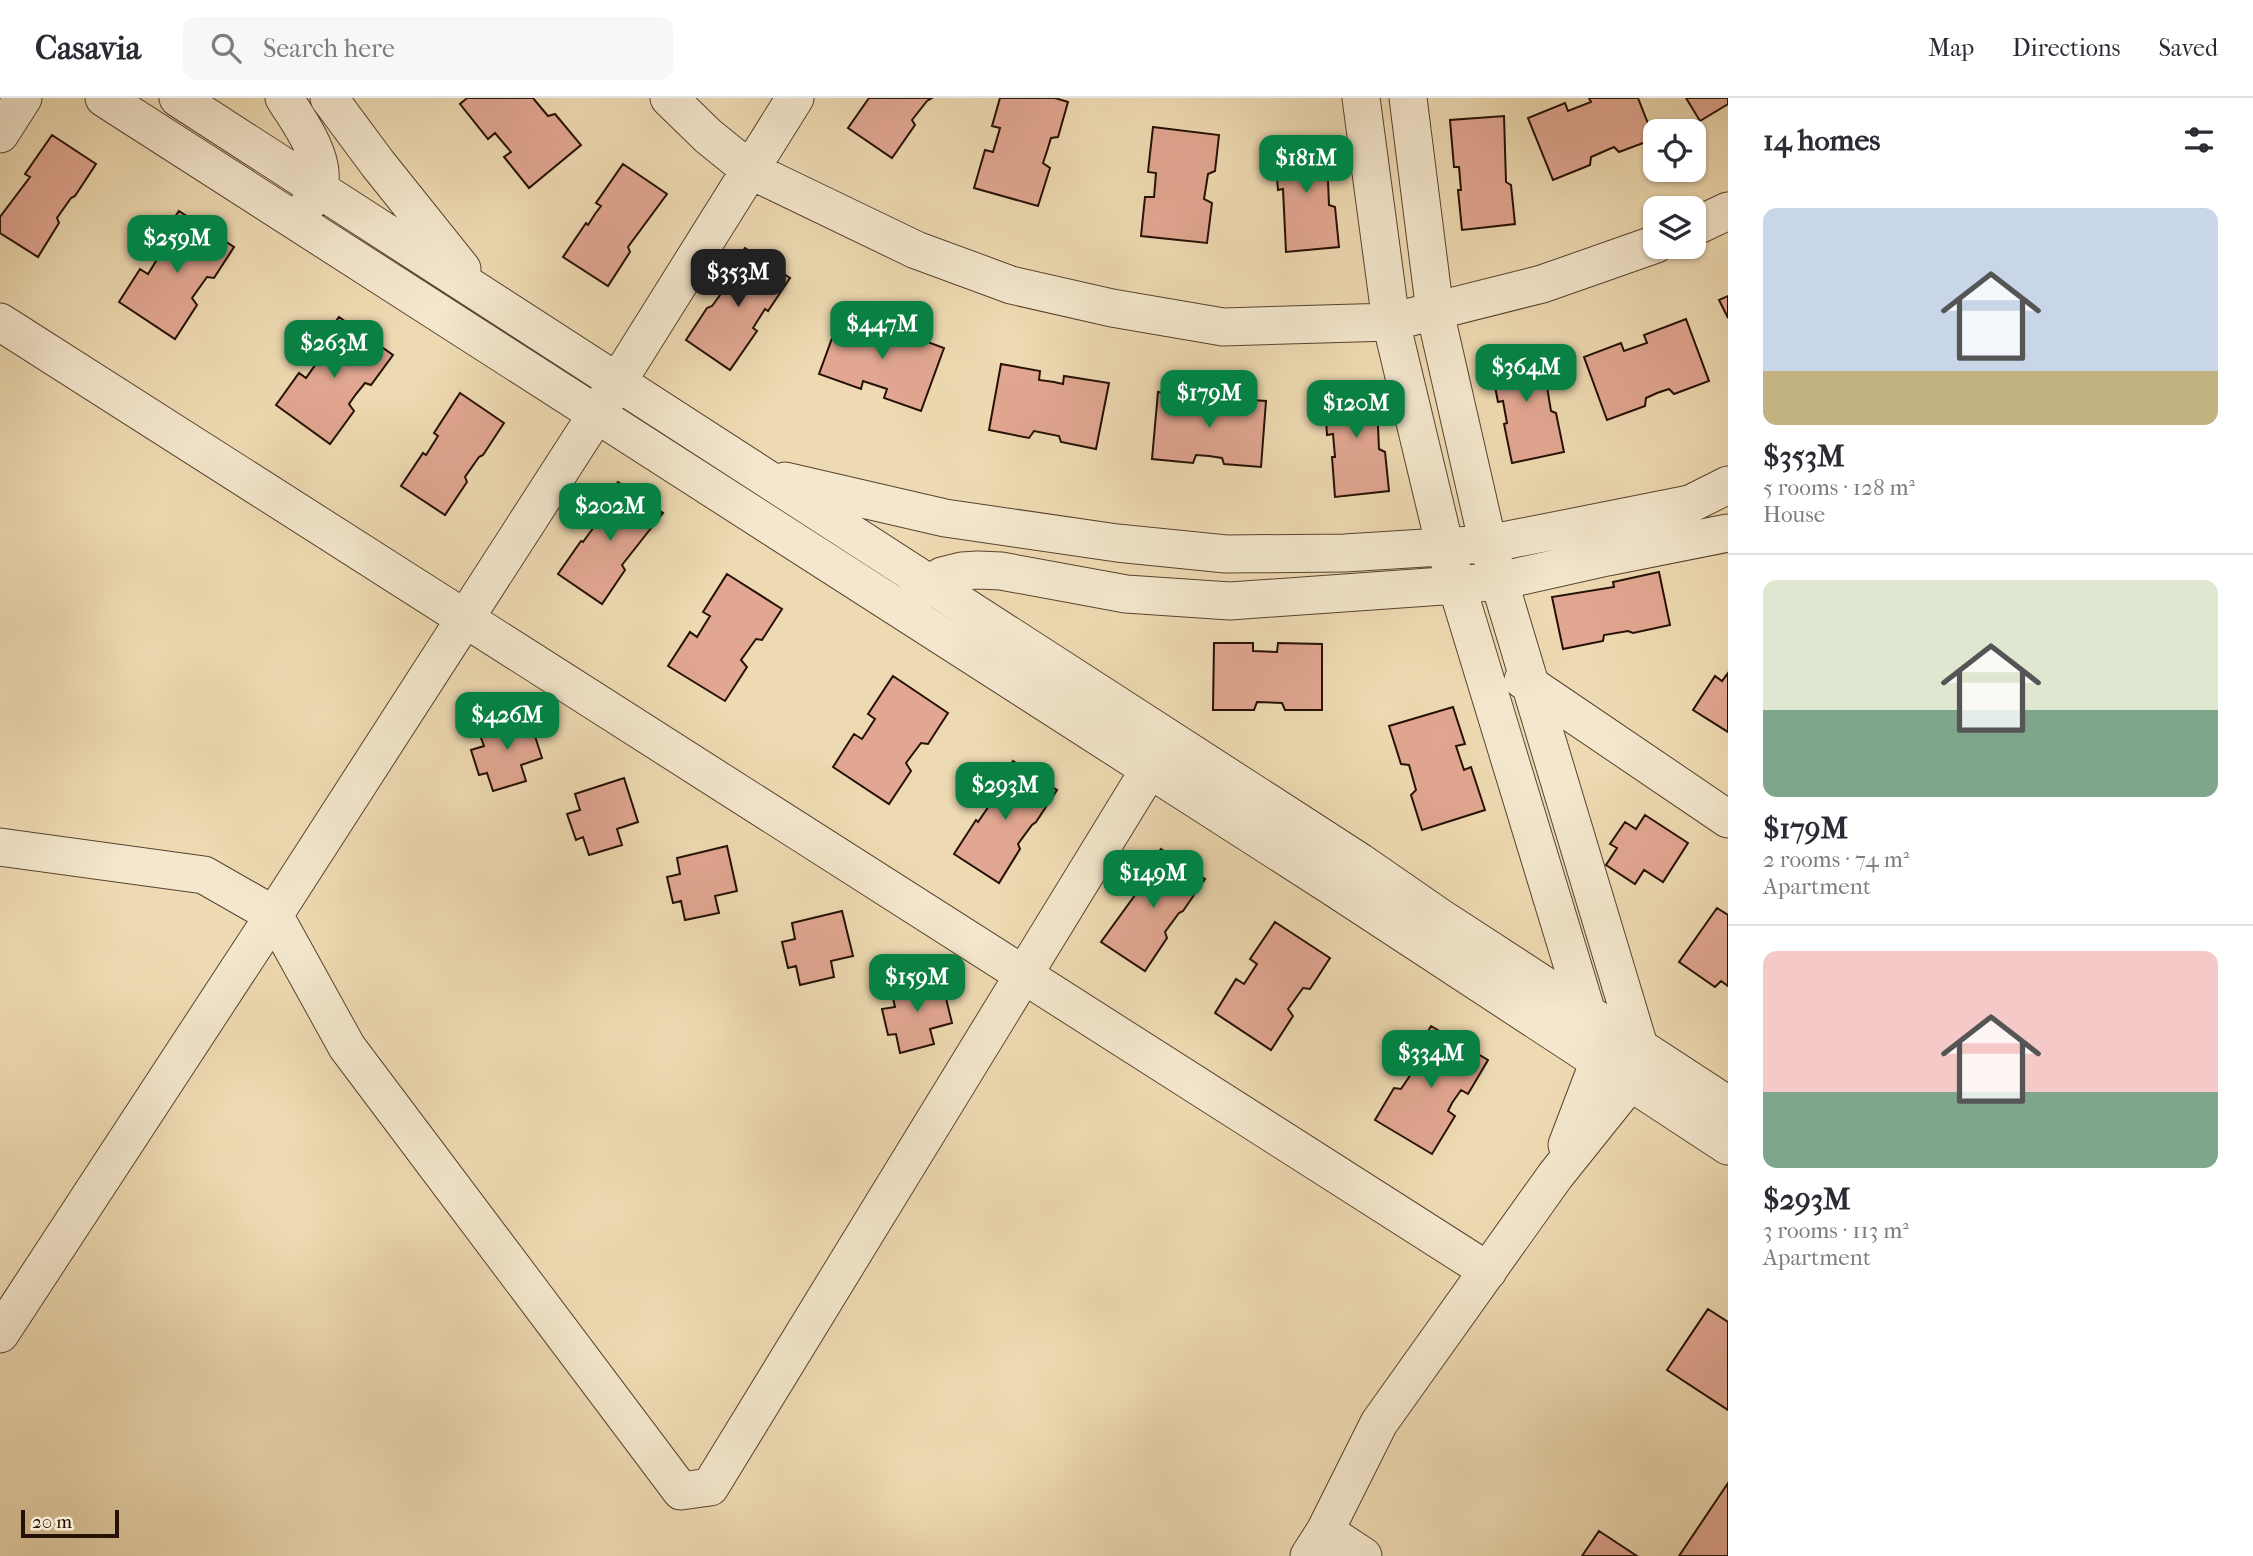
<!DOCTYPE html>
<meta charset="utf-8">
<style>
body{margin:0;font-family:"IM FELL French Canon",serif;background:#f7f7f7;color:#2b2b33;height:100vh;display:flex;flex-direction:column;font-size:26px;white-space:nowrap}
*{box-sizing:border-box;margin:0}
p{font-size:23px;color:#7c7c81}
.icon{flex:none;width:38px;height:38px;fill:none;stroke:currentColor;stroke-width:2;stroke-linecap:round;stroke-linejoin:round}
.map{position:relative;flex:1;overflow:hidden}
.sheet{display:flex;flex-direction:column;background:#fff;width:525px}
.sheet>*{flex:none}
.fabs{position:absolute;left:1643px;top:21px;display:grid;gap:14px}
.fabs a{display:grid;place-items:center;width:63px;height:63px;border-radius:14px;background:#fff;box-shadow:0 2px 5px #0004;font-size:35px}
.scale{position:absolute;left:21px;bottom:18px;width:98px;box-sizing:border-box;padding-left:7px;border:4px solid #251105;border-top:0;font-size:19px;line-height:24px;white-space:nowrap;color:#251105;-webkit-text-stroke:5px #f4e7cd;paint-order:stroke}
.price{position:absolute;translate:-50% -60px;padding:0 16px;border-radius:14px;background:#0b8043;color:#fff;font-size:23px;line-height:46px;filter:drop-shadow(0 2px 4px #0008)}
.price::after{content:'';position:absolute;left:50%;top:42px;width:21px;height:16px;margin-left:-10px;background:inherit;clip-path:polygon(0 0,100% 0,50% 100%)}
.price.selected{background:#222;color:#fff}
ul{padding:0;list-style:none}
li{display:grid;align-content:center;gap:14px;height:371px;padding:0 35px}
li+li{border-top:2px solid #e1e1e2}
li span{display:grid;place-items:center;height:217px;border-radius:14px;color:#555}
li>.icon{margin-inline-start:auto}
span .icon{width:126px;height:126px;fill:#fffc;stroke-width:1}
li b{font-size:30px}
h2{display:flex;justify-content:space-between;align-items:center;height:84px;padding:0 35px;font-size:30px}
header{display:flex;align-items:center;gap:42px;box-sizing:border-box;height:98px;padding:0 35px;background:#fff;border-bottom:2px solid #e1e1e2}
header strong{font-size:33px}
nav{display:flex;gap:38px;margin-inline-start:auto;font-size:24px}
.search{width:490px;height:63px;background:#f7f7f7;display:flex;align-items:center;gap:18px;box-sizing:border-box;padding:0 24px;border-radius:14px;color:#7c7c81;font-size:26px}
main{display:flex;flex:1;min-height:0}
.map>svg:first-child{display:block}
</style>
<header>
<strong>Casavia</strong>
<div class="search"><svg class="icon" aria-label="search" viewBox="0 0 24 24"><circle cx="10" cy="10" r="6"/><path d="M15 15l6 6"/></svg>Search here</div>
<nav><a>Map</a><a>Directions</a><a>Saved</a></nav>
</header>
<main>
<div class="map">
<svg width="1728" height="1458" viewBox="0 0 1728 1458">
<rect width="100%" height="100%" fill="#eedab2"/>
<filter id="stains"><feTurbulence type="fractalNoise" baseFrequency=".00286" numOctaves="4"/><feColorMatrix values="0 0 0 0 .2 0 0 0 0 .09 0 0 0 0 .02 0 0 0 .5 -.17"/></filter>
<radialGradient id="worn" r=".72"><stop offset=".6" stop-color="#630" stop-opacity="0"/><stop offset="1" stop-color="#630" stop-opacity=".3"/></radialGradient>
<!-- building -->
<path fill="#e2a792" stroke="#251105" stroke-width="2" d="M 467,0 L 533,0 L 548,18 L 555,16 L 581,47 L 529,90 L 504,59 L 511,54 L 495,35 L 488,41 L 460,6 Z
M 869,0 L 932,0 L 927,3 L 912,22 L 915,27 L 892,60 L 848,30 Z
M 1000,0 L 1055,0 L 1068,4 L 1058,39 L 1051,40 L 1047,53 L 1043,65 L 1050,70 L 1038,108 L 974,90 L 985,52 L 993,54 L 1000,30 L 992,28 Z
M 1589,0 L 1638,0 L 1654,41 L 1619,54 L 1614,49 L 1591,59 L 1590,67 L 1553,82 L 1528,20 L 1565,5 L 1568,13 L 1591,4 Z
M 1686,0 L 1728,0 L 1728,6 L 1700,23 Z
M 1504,18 L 1506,84 L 1511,87 L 1515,126 L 1462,132 L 1458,92 L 1461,92 L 1459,69 L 1454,69 L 1450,22 Z
M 1153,29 L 1219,37 L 1215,73 L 1208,76 L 1204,101 L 1212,105 L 1207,145 L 1141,138 L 1145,99 L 1154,99 L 1156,75 L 1148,74 Z
M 52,37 L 96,66 L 75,98 L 71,100 L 57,120 L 59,125 L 38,159 L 0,135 L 0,119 L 30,79 L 25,76 Z
M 1327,40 L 1331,78 L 1328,83 L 1329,107 L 1335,109 L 1339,149 L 1286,154 L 1283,91 L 1278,92 L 1274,45 Z
M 623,66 L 667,96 L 628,149 L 630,154 L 608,188 L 563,159 L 586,125 L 588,127 L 595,116 L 601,108 L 596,105 Z
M 179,113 L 234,149 L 214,180 L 207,179 L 192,200 L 197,207 L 175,241 L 119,204 L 140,171 L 148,176 L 161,155 L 154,150 Z
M 745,150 L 790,180 L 768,213 L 765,211 L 758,222 L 753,230 L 757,233 L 730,272 L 686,242 L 707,210 L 712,208 L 726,189 L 724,183 Z
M 1728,198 L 1728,220 L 1719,202 Z
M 842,213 L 876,226 L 876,233 L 900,242 L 906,236 L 944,250 L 921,313 L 884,300 L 887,291 L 863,283 L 861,291 L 819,276 Z
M 339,219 L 393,257 L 371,287 L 365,285 L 356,296 L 349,306 L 354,313 L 330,346 L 276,307 L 299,275 L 306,280 L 320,260 L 313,255 Z
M 1686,221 L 1709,283 L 1674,296 L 1669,291 L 1657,295 L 1646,300 L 1645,308 L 1607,322 L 1584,259 L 1621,245 L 1624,253 L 1647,245 L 1644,237 Z
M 1542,247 L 1549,285 L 1547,289 L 1551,313 L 1556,315 L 1564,354 L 1512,365 L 1504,326 L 1507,325 L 1503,303 L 1498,304 L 1489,258 Z
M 1001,266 L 1040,273 L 1039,282 L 1054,284 L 1063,286 L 1064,278 L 1109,285 L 1096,351 L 1061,344 L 1059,338 L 1034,333 L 1029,340 L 989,332 Z
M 1377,285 L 1381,323 L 1378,328 L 1379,351 L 1385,354 L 1389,393 L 1335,399 L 1332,359 L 1335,359 L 1333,336 L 1327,337 L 1324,290 Z
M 1158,294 L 1197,298 L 1197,306 L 1221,308 L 1222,300 L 1266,303 L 1261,369 L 1224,366 L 1222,360 L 1209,358 L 1196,357 L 1193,365 L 1152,361 Z
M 460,295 L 504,325 L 483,357 L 479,359 L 465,379 L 467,384 L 445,417 L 401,388 L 423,355 L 426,357 L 438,338 L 434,335 Z
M 618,384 L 663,415 L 622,467 L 625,472 L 602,506 L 558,476 L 581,443 L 583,444 L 596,426 L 592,423 Z
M 1659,474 L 1670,527 L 1633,535 L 1628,533 L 1604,537 L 1603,543 L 1563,551 L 1552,499 L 1614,489 L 1613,484 Z
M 727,476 L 782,511 L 762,542 L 756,541 L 741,562 L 747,569 L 725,603 L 668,568 L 690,534 L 697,539 L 705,526 L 710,518 L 703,514 Z
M 1214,545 L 1253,545 L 1253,553 L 1277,554 L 1278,545 L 1322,546 L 1322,612 L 1285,612 L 1282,605 L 1257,604 L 1254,612 L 1213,612 Z
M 1728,575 L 1728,634 L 1693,612 L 1715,578 L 1722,583 Z
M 893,578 L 948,615 L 928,646 L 921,645 L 906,665 L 911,673 L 889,706 L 833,669 L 854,636 L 862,641 L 875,621 L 868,616 Z
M 1453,609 L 1465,646 L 1456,648 L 1464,672 L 1471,669 L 1485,712 L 1422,732 L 1411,697 L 1416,692 L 1409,667 L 1401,666 L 1389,628 Z
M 528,616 L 542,660 L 521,667 L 526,683 L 493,693 L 487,675 L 479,677 L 471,652 L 484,648 L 478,632 Z
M 1013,663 L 1057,692 L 1036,724 L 1032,727 L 1018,746 L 1020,751 L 999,785 L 954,756 L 976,722 L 978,724 L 991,705 L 987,702 Z
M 624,680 L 638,724 L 617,731 L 622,747 L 589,757 L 583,739 L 576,742 L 567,716 L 580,712 L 575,696 Z
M 1645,717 L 1688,745 L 1663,784 L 1644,772 L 1635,786 L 1606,767 L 1617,750 L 1610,746 L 1625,724 L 1636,731 Z
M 727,748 L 737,793 L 715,798 L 719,815 L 685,822 L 681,803 L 673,805 L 667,779 L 680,776 L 677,760 Z
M 1161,751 L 1205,781 L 1183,813 L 1179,815 L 1165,834 L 1167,840 L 1145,873 L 1101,844 L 1138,793 L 1134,790 Z
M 1717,810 L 1728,817 L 1728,888 L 1721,883 L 1715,889 L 1679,864 Z
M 842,813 L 853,858 L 831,863 L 834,879 L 800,887 L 796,868 L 788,870 L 782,844 L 795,841 L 792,825 Z
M 1275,824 L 1330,860 L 1310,891 L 1303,890 L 1288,911 L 1293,918 L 1271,952 L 1215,915 L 1236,881 L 1244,886 L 1257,866 L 1250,861 Z
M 941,880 L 952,925 L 930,931 L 934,946 L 900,955 L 896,936 L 888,937 L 882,911 L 895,909 L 891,892 Z
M 1431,928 L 1488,962 L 1468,996 L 1461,992 L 1452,1005 L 1448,1013 L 1455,1018 L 1432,1056 L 1375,1022 L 1394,990 L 1401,991 L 1415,970 L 1410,963 Z
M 1708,1211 L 1728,1224 L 1728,1312 L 1667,1272 Z
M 1728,1385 L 1728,1458 L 1679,1458 Z
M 1599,1433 L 1637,1458 L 1582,1458 Z"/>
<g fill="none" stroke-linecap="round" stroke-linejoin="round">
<!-- minor casing -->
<g stroke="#574330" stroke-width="39">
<path id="minor" d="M 104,0 L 1336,791 L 1728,1048
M 178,0 L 1360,764 L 1438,818 L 1728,1007
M 284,0 C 298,21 323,57 320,82 C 319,90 314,96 310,103
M 329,0 L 378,66 L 462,171
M 669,0 L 708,38 L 750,72 L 916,152 L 1011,187 L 1112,210 L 1223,229 L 1391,224 L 1542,186 L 1656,146
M 1361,0 L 1391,224 L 1445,449 L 1587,915 L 1599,963 L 1567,1047
M 0,36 L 23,0
M 1694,129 L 1728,113
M 0,224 L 1488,1173
M 785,383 L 945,420 L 1117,445 L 1226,456 L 1345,455 L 1488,446 L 1690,406 L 1728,387
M 915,499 L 928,486 L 942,478 L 962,473 L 978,472 L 1001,473 L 1126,496 L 1230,503 L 1457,487 L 1499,483 L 1607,459 L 1728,435
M 1523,582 L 1728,721
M 0,749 L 204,777 L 274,817 L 347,949 L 681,1393 L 710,1389 L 1168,641
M 0,1236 L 274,817 L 618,283 L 795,0
M 1325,1433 L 1363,1458
M 1309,1458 L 1325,1433 L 1379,1325 L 1555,1078 L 1631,983 L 1639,948 L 1488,446 L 1435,214 L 1408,0"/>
</g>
<!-- minor -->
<use href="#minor" stroke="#f4e7cd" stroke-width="37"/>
</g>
<rect width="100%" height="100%" filter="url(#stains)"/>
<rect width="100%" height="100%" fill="url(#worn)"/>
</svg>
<div class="fabs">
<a><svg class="icon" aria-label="locate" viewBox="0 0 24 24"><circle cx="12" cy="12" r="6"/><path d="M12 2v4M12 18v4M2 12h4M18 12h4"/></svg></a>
<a><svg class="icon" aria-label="layers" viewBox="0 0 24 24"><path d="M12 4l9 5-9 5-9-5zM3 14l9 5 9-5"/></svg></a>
</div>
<div class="scale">20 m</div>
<b class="price" style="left:1306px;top:97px">$181M</b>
<b class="price" style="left:177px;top:177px">$259M</b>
<b class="price selected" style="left:738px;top:211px">$353M</b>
<b class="price" style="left:882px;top:263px">$447M</b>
<b class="price" style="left:334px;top:282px">$263M</b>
<b class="price" style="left:1526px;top:306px">$364M</b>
<b class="price" style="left:1209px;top:332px">$179M</b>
<b class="price" style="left:1356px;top:342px">$120M</b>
<b class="price" style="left:610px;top:445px">$202M</b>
<b class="price" style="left:507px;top:654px">$426M</b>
<b class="price" style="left:1005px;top:724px">$293M</b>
<b class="price" style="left:1153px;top:812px">$149M</b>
<b class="price" style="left:917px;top:916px">$159M</b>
<b class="price" style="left:1431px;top:992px">$334M</b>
</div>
<section class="sheet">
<h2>14 homes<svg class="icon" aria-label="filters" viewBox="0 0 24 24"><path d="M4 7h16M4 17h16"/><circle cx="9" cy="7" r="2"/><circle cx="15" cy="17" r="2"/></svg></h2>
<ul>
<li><span style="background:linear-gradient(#c9d6e8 75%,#c2b280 0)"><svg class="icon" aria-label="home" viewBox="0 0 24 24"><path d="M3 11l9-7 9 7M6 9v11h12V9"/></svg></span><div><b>$353M</b><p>5 rooms · 128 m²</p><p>House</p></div></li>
<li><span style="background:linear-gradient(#dfe7d0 60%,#7fa58c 0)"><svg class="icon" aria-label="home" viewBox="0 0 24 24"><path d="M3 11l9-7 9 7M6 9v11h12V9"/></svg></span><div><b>$179M</b><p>2 rooms · 74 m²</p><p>Apartment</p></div></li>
<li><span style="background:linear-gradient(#f6c9c9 65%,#7fa58c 0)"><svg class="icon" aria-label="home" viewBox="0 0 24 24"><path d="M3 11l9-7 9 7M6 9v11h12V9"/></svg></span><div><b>$293M</b><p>3 rooms · 113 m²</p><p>Apartment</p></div></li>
</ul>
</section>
</main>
